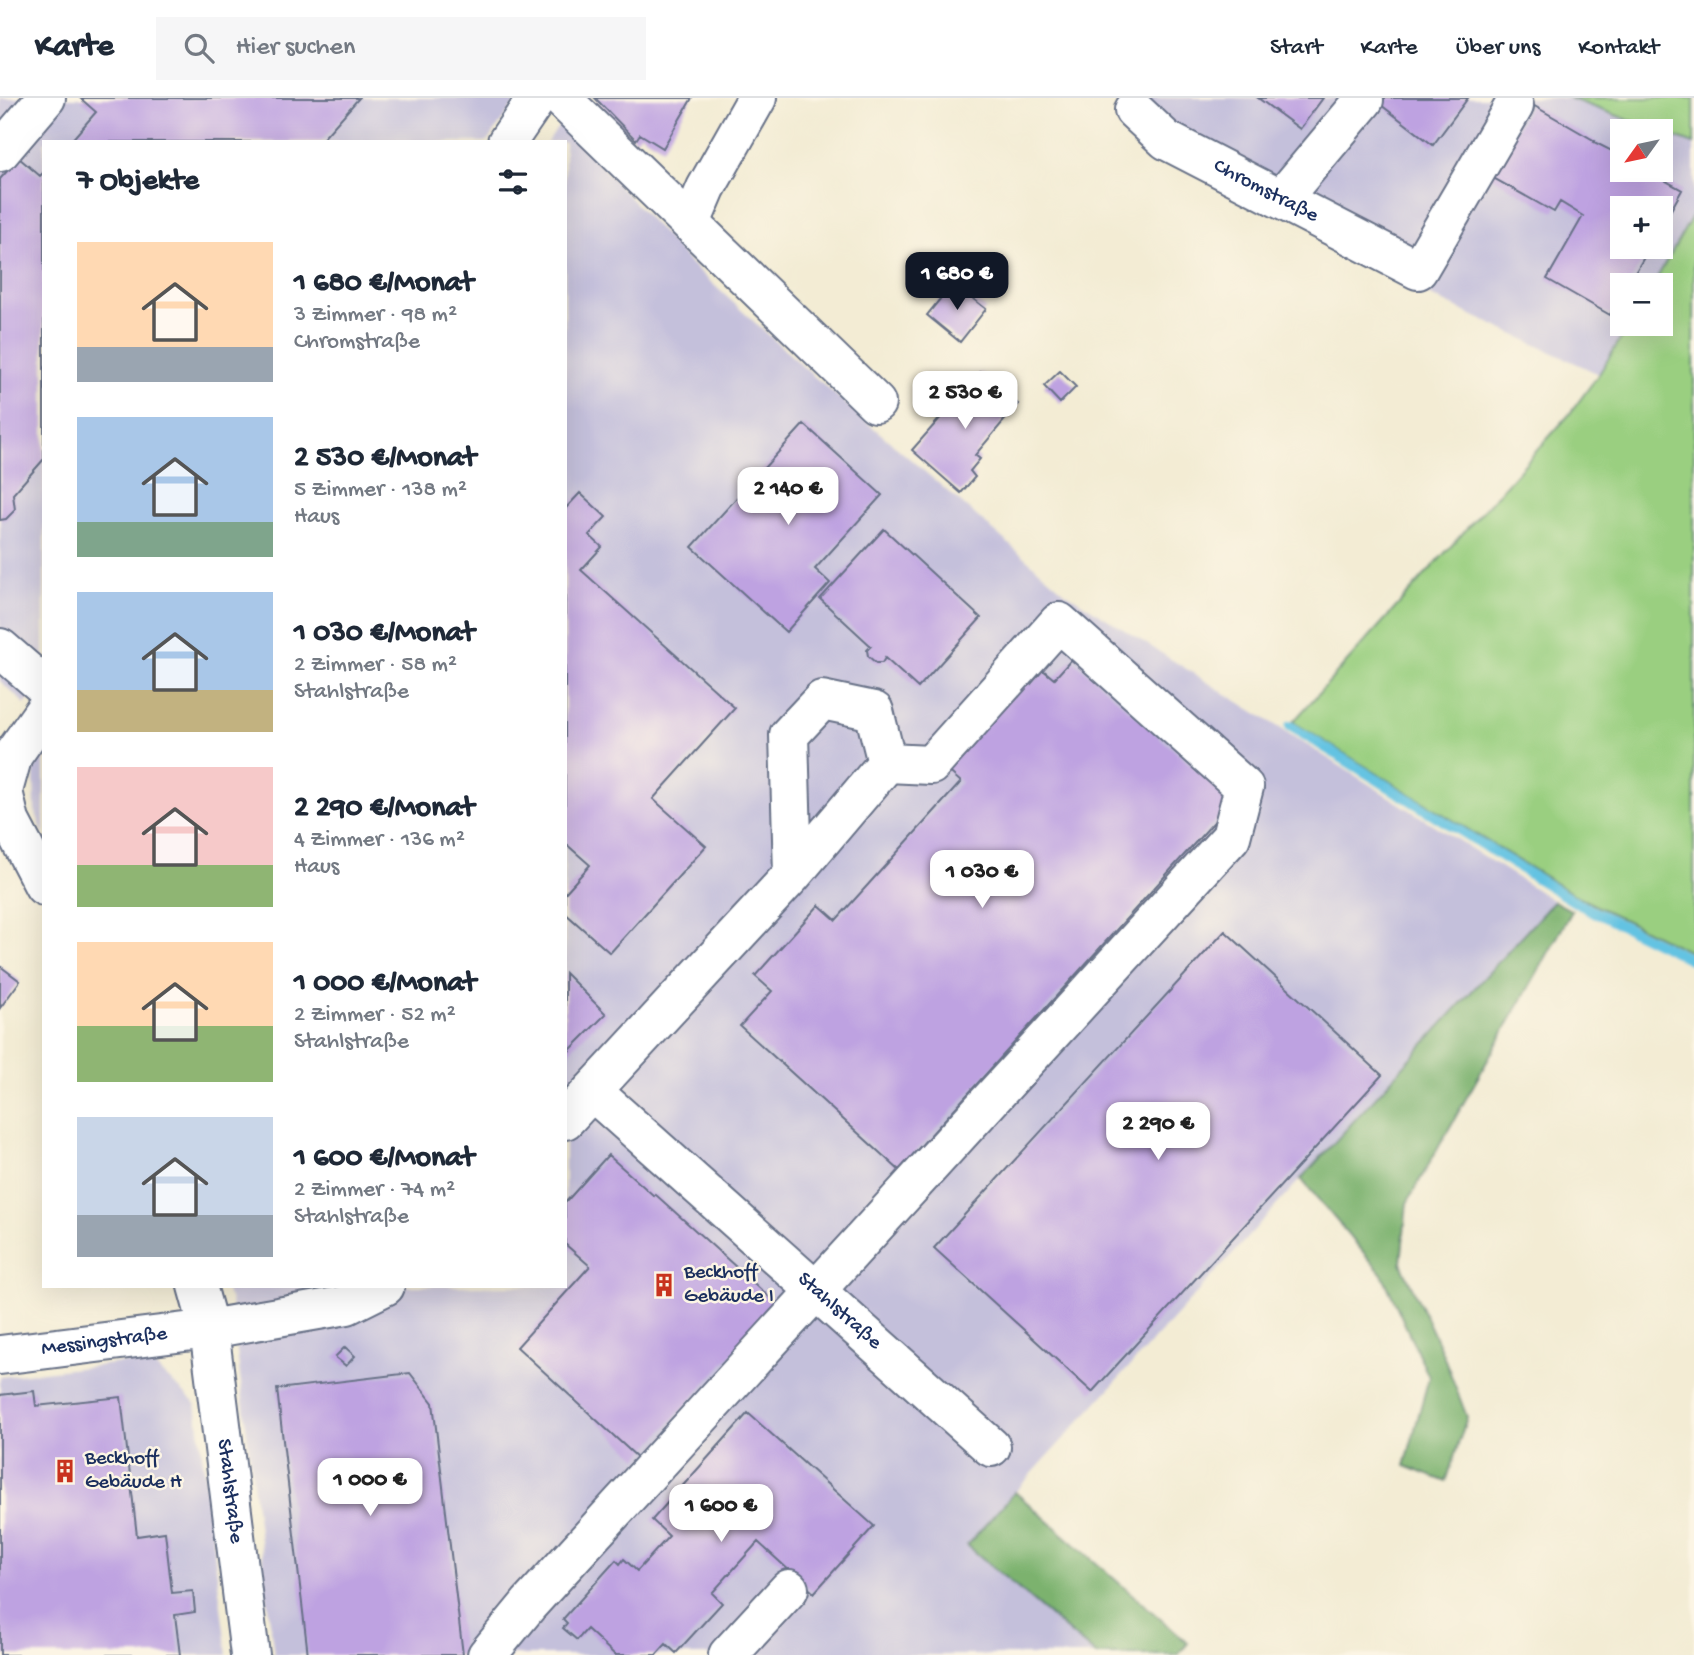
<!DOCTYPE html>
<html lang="de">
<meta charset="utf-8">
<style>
body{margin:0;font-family:"Gochi Hand",sans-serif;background:#f6f6f7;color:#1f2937;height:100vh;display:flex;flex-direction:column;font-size:26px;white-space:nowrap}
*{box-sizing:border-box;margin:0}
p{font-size:23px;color:#747a83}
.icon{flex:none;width:38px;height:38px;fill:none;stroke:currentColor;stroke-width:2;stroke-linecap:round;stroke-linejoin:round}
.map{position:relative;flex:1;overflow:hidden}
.panel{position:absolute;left:42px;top:42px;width:525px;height:1148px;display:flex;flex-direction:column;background:#fff;border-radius:0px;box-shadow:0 7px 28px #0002}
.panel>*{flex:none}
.needle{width:46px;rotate:237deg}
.tools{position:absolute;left:1610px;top:21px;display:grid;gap:14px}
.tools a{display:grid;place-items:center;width:63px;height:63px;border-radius:0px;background:#fff;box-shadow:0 7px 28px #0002;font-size:35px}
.price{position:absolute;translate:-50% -60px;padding:0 16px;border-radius:14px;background:#fff;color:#222;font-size:23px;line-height:46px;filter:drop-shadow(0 2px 4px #0008)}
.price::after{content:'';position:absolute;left:50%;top:42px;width:21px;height:16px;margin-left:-10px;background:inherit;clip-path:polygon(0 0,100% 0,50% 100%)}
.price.current{background:#111827;color:#fff}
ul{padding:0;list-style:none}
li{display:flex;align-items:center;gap:21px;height:175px;padding:0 35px}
li span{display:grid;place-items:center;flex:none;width:196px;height:140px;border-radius:0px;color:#555}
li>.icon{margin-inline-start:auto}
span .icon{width:84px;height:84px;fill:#fffc;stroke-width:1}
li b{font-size:30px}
h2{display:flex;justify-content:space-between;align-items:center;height:84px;padding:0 35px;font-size:30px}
header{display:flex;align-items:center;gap:42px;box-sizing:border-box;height:98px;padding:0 35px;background:#fff;border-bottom:2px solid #e0e1e3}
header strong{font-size:33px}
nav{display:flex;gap:38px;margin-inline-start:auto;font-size:24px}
.search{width:490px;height:63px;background:#f6f6f7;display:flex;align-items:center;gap:18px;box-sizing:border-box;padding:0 24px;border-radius:0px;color:#747a83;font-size:26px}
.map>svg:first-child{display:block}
</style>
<header>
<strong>Karte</strong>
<div class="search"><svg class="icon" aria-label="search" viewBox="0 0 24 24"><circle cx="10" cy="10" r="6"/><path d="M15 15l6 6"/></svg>Hier suchen</div>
<nav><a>Start</a><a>Karte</a><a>Über uns</a><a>Kontakt</a></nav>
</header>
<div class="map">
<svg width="1694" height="1557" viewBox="0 0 1694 1557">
<rect width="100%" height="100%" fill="#fcf5e5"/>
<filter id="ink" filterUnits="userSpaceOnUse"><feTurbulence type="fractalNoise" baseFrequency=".0143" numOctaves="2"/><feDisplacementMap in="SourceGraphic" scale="14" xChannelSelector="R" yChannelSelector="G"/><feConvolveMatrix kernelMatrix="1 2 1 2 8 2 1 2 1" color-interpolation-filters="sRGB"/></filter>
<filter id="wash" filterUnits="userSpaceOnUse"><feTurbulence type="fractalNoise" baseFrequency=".00686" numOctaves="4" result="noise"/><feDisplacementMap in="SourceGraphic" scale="28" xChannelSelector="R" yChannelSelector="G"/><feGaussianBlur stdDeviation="1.57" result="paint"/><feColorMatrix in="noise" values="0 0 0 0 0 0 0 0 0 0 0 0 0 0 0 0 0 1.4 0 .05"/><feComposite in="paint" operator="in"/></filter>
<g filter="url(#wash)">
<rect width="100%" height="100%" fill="#f3ecd4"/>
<!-- industrial -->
<path fill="#c4c0db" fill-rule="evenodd" d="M 0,0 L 518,0 L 487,44 L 44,44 L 44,585 L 25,606 L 0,583 Z
M 1118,0 L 1569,0 L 1659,33 L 1622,33 L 1622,72 L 1661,72 L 1661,34 L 1694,46 L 1694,115 L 1653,187 L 1622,187 L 1622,226 L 1630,226 L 1599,276 L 1366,168 L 1381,137 ZM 1622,110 L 1661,110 L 1661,149 L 1622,149 Z
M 561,25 L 690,165 L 810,275 L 1066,495 L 1554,803 L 967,1447 L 1096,1557 L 274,1557 L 231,1203 L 224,1188 L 565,1188 L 565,44 L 547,44 Z
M 44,655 L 44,737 L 35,712 L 34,672 Z
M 148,1262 L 196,1306 L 227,1557 L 0,1557 L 0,1279 Z"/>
<!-- green -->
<path fill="#9acf80" stroke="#5a7f6f" stroke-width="2" d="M 1569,0 L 1694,0 L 1694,46 Z
M 1694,115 L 1694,856 L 1578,799 L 1293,624 L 1568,318 L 1599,276 L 1630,226 L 1661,226 L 1661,187 L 1653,187 Z"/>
<!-- forest -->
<path fill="#7bb26e" stroke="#4b7066" stroke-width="2" d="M 1554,803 L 1572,813 L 1407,1105 L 1401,1165 L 1442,1254 L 1467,1319 L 1446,1384 L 1405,1368 L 1429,1279 L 1382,1176 L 1301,1081 Z
M 1015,1394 L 1188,1545 L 1178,1557 L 1096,1557 L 967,1447 Z"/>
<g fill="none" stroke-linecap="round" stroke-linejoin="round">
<!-- stream -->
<path stroke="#64c3e2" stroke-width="10" d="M 1290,628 L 1578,806 L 1694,863"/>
</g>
<g id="blocks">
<!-- building -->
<path fill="#bea2e1" d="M 80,0 L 359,0 L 320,44 L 70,44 L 96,14 Z
M 595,0 L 692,0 L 663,50 L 640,36 L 636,42 Z
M 1258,0 L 1323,0 L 1300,31 Z
M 1372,0 L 1468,0 L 1433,47 Z
M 1531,6 L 1595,43 L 1594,44 L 1622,58 L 1622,72 L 1646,72 L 1682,92 L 1661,130 L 1661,110 L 1622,110 L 1622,149 L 1650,149 L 1628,187 L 1622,187 L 1622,196 L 1610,217 L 1547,181 L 1583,118 L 1560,104 L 1554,114 L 1490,78 Z
M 19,60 L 40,78 L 44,74 L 44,361 L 13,396 L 15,412 L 6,421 L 0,422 L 0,81 Z
M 953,185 L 986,211 L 960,244 L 927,217 Z
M 1060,273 L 1076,289 L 1060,305 L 1044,288 Z
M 981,274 L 1018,306 L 975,357 L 980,361 L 970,373 L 975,379 L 961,395 L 912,352 Z
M 804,326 L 882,397 L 815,471 L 830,485 L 786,534 L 692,449 Z
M 580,395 L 606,419 L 589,437 L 602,449 L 581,472 L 735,610 L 653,701 L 706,748 L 610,855 L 565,815 L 565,795 L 590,767 L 565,745 L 565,411 Z
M 884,431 L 981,520 L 918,590 L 885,560 L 882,565 L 876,565 L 868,558 L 867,552 L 871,548 L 820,501 Z
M 1072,561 L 1232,704 L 899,1072 L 740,928 L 772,893 L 755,878 L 819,807 L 836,822 L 961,684 L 944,669 L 1025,580 L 1031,586 L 1043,572 L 1054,581 Z
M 1225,833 L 1382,977 L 1092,1294 L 934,1150 Z
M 0,868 L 20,883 L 0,910 Z
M 565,875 L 606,916 L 565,957 Z
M 608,1057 L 654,1098 L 655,1096 L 777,1206 L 638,1360 L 517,1249 L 590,1168 L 565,1146 L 565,1105 Z
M 345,1249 L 355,1258 L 346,1268 L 335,1259 Z
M 410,1275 L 433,1305 L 463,1557 L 308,1557 L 277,1291 Z
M 34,1293 L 36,1308 L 121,1299 L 137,1438 L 165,1434 L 172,1495 L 193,1493 L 195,1514 L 175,1517 L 180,1557 L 0,1557 L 0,1297 Z
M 748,1315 L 874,1428 L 814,1495 L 758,1444 L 712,1495 L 722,1505 L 676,1555 L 666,1546 L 656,1557 L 615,1557 L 587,1531 L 577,1542 L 563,1530 L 567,1525 L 563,1521 L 616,1462 L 620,1466 L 624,1461 L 637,1473 L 669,1438 L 652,1422 Z"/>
</g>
</g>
<g filter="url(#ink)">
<use href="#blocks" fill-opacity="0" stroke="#677187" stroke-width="2"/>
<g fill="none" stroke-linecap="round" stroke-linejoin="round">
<!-- minor casing -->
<g stroke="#677187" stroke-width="42">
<g id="minor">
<path d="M 561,0 L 876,305"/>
<path id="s1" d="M 1134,12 L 1166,42 L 1418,172 L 1514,8"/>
<path d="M 507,44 L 537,0"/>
<path d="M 0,54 L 46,0"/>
<path d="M 1282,100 L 1364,2"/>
<path d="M 691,125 L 706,90 L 757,0"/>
<path d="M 0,550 L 44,588"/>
<path d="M 44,613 L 13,657 L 3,693 L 10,723 L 44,788"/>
<path id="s2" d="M 592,993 L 991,1349"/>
<path d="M 565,1022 L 793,776 L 887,665 L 874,613 L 822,602 L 789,637 L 793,776"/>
<path id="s3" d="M 197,1188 L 209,1231 L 250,1557"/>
<path id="s4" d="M 0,1257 L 209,1231 L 347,1207 L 385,1188"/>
<path d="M 487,1557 L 529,1506 L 1231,739 L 1244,689 L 1059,524 L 931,667 L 887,665"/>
<path d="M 728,1557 L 789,1491"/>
</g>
</g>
<!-- minor -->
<use href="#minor" stroke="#fff" stroke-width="38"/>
</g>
</g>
<!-- icons -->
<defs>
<g id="building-bare" transform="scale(1.89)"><path d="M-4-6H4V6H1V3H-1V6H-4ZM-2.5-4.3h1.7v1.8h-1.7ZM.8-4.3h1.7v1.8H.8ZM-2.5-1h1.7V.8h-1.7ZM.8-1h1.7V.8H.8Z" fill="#c8321e" stroke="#fcf5e5" stroke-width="2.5" paint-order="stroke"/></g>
</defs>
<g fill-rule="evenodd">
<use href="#building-bare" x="664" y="1187"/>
<use href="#building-bare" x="65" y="1373"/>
</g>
<g text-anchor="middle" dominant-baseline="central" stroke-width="5" stroke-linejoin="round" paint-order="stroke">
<!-- street labels -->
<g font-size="21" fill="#1b2f5e" stroke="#fcf5e5">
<text stroke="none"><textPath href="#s1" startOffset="156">Chromstraße</textPath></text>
<text stroke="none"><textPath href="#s2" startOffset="331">Stahlstraße</textPath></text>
<text stroke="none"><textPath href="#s4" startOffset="105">Messingstraße</textPath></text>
<text stroke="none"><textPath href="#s3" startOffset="208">Stahlstraße</textPath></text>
</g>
<!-- poi labels -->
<g font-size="21" fill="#1b2f5e" stroke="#fcf5e5" text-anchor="start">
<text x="684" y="1175">Beckhoff<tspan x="684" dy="24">Gebäude I</tspan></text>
<text x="85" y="1361">Beckhoff<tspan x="85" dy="24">Gebäude H</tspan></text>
</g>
</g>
</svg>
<div class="tools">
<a><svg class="needle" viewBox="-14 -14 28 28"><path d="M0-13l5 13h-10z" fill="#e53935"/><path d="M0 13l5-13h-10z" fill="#747a83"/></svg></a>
<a>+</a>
<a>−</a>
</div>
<b class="price current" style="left:957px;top:214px">1 680 €</b>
<b class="price" style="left:965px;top:333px">2 530 €</b>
<b class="price" style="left:788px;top:429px">2 140 €</b>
<b class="price" style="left:982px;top:812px">1 030 €</b>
<b class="price" style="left:1158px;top:1064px">2 290 €</b>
<b class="price" style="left:370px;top:1420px">1 000 €</b>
<b class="price" style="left:721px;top:1446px">1 600 €</b>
<section class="panel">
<h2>7 Objekte<svg class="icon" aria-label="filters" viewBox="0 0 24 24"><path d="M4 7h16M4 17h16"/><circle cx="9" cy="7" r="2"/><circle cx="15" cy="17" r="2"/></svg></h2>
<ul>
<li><span style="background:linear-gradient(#ffd9b3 75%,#9aa5b1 0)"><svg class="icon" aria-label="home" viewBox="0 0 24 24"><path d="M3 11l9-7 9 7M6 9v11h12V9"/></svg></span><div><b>1 680 €/Monat</b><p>3 Zimmer · 98 m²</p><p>Chromstraße</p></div></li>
<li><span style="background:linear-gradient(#a9c7e8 75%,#7fa58c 0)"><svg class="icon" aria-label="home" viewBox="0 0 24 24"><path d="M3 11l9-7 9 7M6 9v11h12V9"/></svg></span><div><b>2 530 €/Monat</b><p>5 Zimmer · 138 m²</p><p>Haus</p></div></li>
<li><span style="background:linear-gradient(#a9c7e8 70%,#c2b280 0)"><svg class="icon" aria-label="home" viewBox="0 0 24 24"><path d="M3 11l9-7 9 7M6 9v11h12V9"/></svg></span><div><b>1 030 €/Monat</b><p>2 Zimmer · 58 m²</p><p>Stahlstraße</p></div></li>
<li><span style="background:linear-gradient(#f6c9c9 70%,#8fb573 0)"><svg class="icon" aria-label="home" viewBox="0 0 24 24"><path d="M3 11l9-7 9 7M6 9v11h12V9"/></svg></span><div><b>2 290 €/Monat</b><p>4 Zimmer · 136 m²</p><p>Haus</p></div></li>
<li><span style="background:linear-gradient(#ffd9b3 60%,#8fb573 0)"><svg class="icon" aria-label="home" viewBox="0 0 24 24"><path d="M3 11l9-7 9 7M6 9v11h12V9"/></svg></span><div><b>1 000 €/Monat</b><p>2 Zimmer · 52 m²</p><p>Stahlstraße</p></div></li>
<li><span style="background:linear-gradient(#c9d6e8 70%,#9aa5b1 0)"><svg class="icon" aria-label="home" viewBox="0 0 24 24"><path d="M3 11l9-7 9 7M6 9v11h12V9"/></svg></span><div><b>1 600 €/Monat</b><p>2 Zimmer · 74 m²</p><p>Stahlstraße</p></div></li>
</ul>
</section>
</div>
